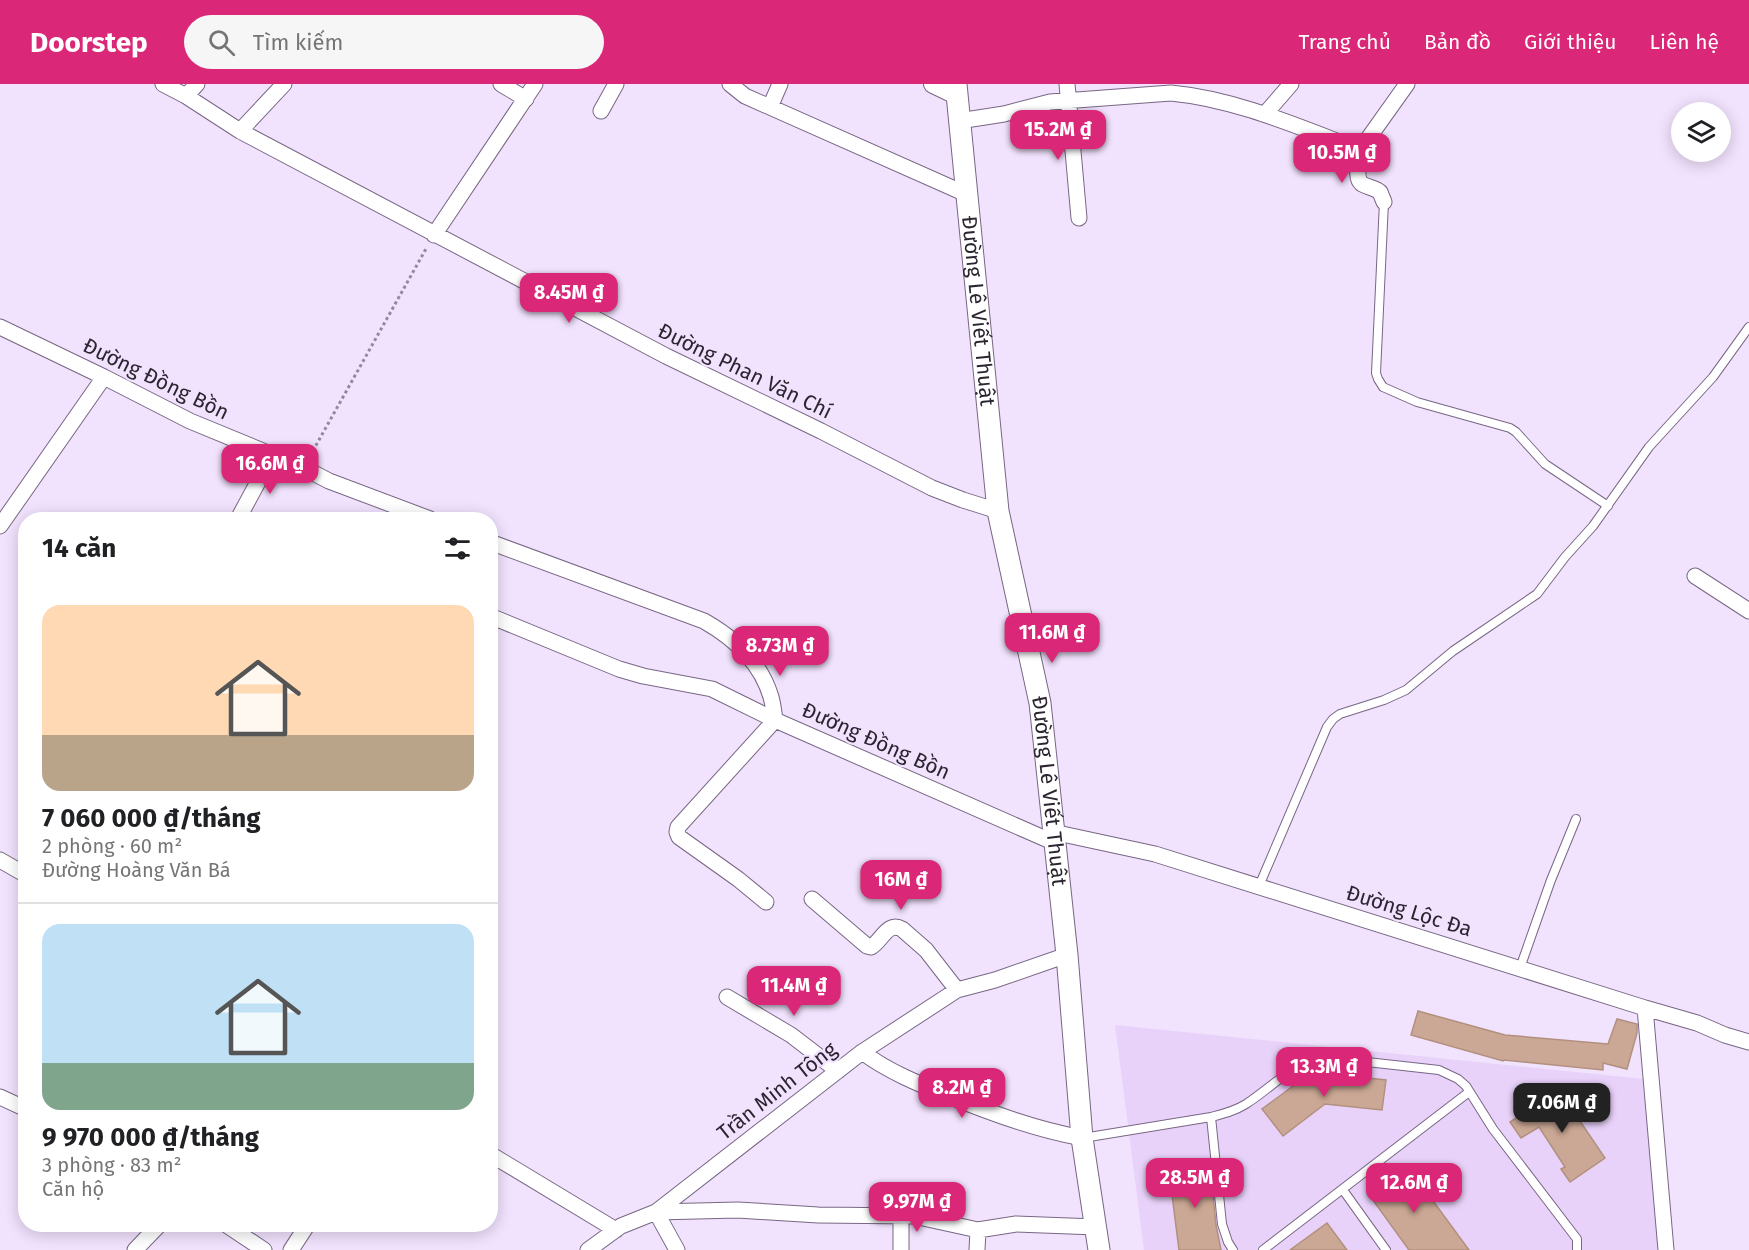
<!DOCTYPE html>
<html lang="vi">
<meta charset="utf-8">
<style>
body{margin:0;font-family:"Fira Sans",sans-serif;background:#f6f6f6;color:#202124;height:100vh;display:flex;flex-direction:column;font-size:22px;white-space:nowrap}
*{box-sizing:border-box;margin:0}
p{font-size:20px;color:#757577}
.icon{flex:none;width:33px;height:33px;fill:none;stroke:currentColor;stroke-width:2;stroke-linecap:round;stroke-linejoin:round}
.map{position:relative;flex:1;overflow:hidden}
.drawer{position:absolute;left:18px;top:428px;width:480px;height:720px;display:flex;flex-direction:column;background:#fff;border-radius:24px;box-shadow:0 3px 15px #0003}
.drawer>*{flex:none}
.controls{position:absolute;left:1671px;top:18px;display:grid;gap:12px}
.controls a{display:grid;place-items:center;width:60px;height:60px;border-radius:50%;background:#fff;box-shadow:0 3px 15px #0003;font-size:30px}
.price{position:absolute;translate:-50% -51px;padding:0 14px;border-radius:12px;background:#db2777;color:#fff;font-size:20px;line-height:39px;filter:drop-shadow(0 2px 3px #0008)}
.price::after{content:'';position:absolute;left:50%;top:36px;width:18px;height:14px;margin-left:-9px;background:inherit;clip-path:polygon(0 0,100% 0,50% 100%)}
.price.active{background:#222;color:#fff}
ul{padding:0;list-style:none}
li{display:grid;align-content:center;gap:12px;height:318px;padding:0 24px}
li+li{border-top:2px solid #e0e0e0}
li span{display:grid;place-items:center;height:186px;border-radius:18px;color:#555}
li>.icon{margin-inline-start:auto}
span .icon{width:108px;height:108px;fill:#fffc;stroke-width:1}
li b{font-size:26px}
h2{display:flex;justify-content:space-between;align-items:center;height:72px;padding:0 24px;font-size:26px}
header{display:flex;align-items:center;gap:36px;box-sizing:border-box;height:84px;padding:0 30px;background:#db2777;color:#fff}
header strong{font-size:28px}
nav{display:flex;gap:33px;margin-inline-start:auto;font-size:21px}
.search{width:420px;height:54px;background:#f6f6f6;display:flex;align-items:center;gap:15px;box-sizing:border-box;padding:0 21px;border-radius:33px;color:#757577;font-size:22px}
.map>svg:first-child{display:block}
</style>
<header>
<strong>Doorstep</strong>
<div class="search"><svg class="icon" aria-label="search" viewBox="0 0 24 24"><circle cx="10" cy="10" r="6"/><path d="M15 15l6 6"/></svg>Tìm kiếm</div>
<nav><a>Trang chủ</a><a>Bản đồ</a><a>Giới thiệu</a><a>Liên hệ</a></nav>
</header>
<div class="map">
<svg width="1749" height="1166" viewBox="0 0 1749 1166">
<rect width="100%" height="100%" fill="#f1e2fd"/>
<!-- built -->
<path fill="#e9d2fa" d="M 1115,941 L 1644,995 L 1660,1166 L 1144,1166 Z"/>
<!-- building -->
<path fill="#cba895" stroke="#b2907e" stroke-width="1.5" d="M 1418,927 L 1505,951 L 1608,960 L 1617,935 L 1637,940 L 1637,949 L 1627,985 L 1603,979 L 1603,986 L 1504,976 L 1503,977 L 1411,951 Z
M 1312,988 L 1386,996 L 1382,1026 L 1325,1020 L 1283,1052 L 1262,1025 Z
M 1559,1006 L 1605,1074 L 1570,1098 L 1561,1085 L 1565,1083 L 1539,1043 L 1521,1054 L 1510,1038 Z
M 1406,1080 L 1469,1166 L 1409,1166 L 1367,1108 Z
M 1210,1082 L 1216,1141 L 1221,1166 L 1179,1166 L 1169,1087 Z
M 1327,1139 L 1347,1166 L 1290,1166 Z"/>
<g fill="none" stroke-linecap="round" stroke-linejoin="round">
<!-- service casing -->
<g stroke="#786784" stroke-width="10">
<path id="service" d="M 1384,118 L 1376,289 L 1378,295 L 1383,303 L 1417,318 L 1510,344 L 1516,348 L 1545,380 L 1608,422
M 1259,802 L 1327,643 L 1333,635 L 1340,630 L 1384,616 L 1406,606 L 1453,567 L 1537,510 L 1565,473 L 1593,442 L 1649,363 L 1713,293 L 1749,243
M 1520,884 L 1551,796 L 1576,735
M 1211,1033 L 1222,1140 L 1228,1158 L 1233,1166
M 1083,1054 L 1211,1033 C 1223,1030 1235,1027 1246,1020 C 1271,1004 1293,979 1322,973 L 1439,986 L 1458,995 L 1466,1002 L 1493,1045 L 1577,1155 L 1577,1166
M 1343,1106 L 1386,1166
M 1263,1166 L 1469,1008"/>
</g>
<!-- minor casing -->
<g stroke="#786784" stroke-width="17">
<path id="minor" d="M 163,0 L 186,12 L 240,47 L 666,272 L 821,347 L 932,404 L 963,416 L 998,427
M 501,0 L 526,15
M 730,0 L 745,12 L 966,110
M 1067,0 L 1079,134
M 186,12 L 197,0
M 770,23 L 780,0
M 601,27 L 616,0
M 1265,30 L 1291,0
M 959,37 L 1004,30 L 1050,18 L 1171,9 C 1234,15 1294,41 1352,63 L 1358,63 L 1365,59 L 1407,0
M 240,47 L 284,0
M 1361,62 C 1363,72 1352,92 1362,100 C 1367,103 1375,104 1380,108 L 1384,118
M 434,151 L 535,0
M 0,243 L 104,293 L 190,337 L 304,384 L 329,397 L 430,435
M 238,435 L 272,372
M 0,442 L 104,293
M 490,458 L 704,537 C 734,554 761,579 771,613 C 773,620 774,628 775,636 L 1055,759
M 1695,492 L 1749,527
M 490,532 L 619,585 L 643,592 L 712,605 L 775,636 L 678,743 L 677,748 L 679,753 L 738,795 L 766,818
M 1053,748 L 1155,770 L 1645,924 L 1697,939 L 1725,951 L 1749,958
M 0,776 L 26,791
M 812,815 L 867,862 L 871,863 C 882,857 887,837 902,845 L 926,866 L 957,906
M 727,913 L 791,951 L 838,987
M 1645,924 L 1666,1166
M 862,968 C 889,988 919,1000 949,1012 C 994,1030 1035,1045 1082,1054
M 0,1013 L 26,1025
M 490,1070 L 616,1146
M 901,1132 L 901,1166
M 225,1140 L 264,1166
M 135,1166 L 160,1140
M 291,1166 L 308,1140
M 588,1166 L 621,1142 L 656,1128 L 862,968 L 957,906 L 995,896 L 1067,871
M 677,1166 L 656,1128 L 738,1126 L 818,1131 L 914,1132 L 978,1146 L 1016,1140 L 1096,1143
M 977,1166 L 978,1146"/>
</g>
<!-- tertiary casing -->
<g stroke="#786784" stroke-width="20">
<path id="tertiary" d="M 933,0 L 956,11"/>
</g>
<!-- secondary casing -->
<g stroke="#786784" stroke-width="23">
<g id="secondary">
<path id="s1" d="M 956,0 L 998,427 L 1040,619 L 1067,871 L 1082,1054 L 1099,1166"/>
</g>
</g>
<!-- path -->
<path stroke="#93889c" stroke-width="3" stroke-dasharray="3 3" stroke-linecap="butt" d="M 310,372 L 427,163"/>
<!-- service -->
<use href="#service" stroke="#fff" stroke-width="8"/>
<!-- minor -->
<use href="#minor" stroke="#fff" stroke-width="15"/>
<!-- tertiary -->
<use href="#tertiary" stroke="#fff" stroke-width="18"/>
<!-- secondary -->
<use href="#secondary" stroke="#fff" stroke-width="21"/>
</g>
<g text-anchor="middle" dominant-baseline="central" stroke-width="4.5" stroke-linejoin="round" paint-order="stroke">
<!-- street labels -->
<g font-size="21" fill="#2c2531" stroke="#f1e2fd">
<text stroke="none"><textPath href="#s1" startOffset="228">Đường Lê Viết Thuật</textPath></text>
<text transform="translate(745 287) rotate(26)">Đường Phan Văn Chí</text>
<text transform="translate(156 295) rotate(26)">Đường Đồng Bồn</text>
<text transform="translate(876 657) rotate(24)">Đường Đồng Bồn</text>
<text stroke="none"><textPath href="#s1" startOffset="714">Đường Lê Viết Thuật</textPath></text>
<text transform="translate(1409 827) rotate(17)">Đường Lộc Đa</text>
<text transform="translate(777 1007) rotate(-38)">Trần Minh Tông</text>
</g>
</g>
</svg>
<div class="controls">
<a><svg class="icon" aria-label="layers" viewBox="0 0 24 24"><path d="M12 4l9 5-9 5-9-5zM3 14l9 5 9-5"/></svg></a>
</div>
<b class="price" style="left:1058px;top:77px">15.2M ₫</b>
<b class="price" style="left:1342px;top:100px">10.5M ₫</b>
<b class="price" style="left:569px;top:240px">8.45M ₫</b>
<b class="price" style="left:270px;top:411px">16.6M ₫</b>
<b class="price" style="left:1052px;top:580px">11.6M ₫</b>
<b class="price" style="left:780px;top:593px">8.73M ₫</b>
<b class="price" style="left:901px;top:827px">16M ₫</b>
<b class="price" style="left:794px;top:933px">11.4M ₫</b>
<b class="price" style="left:1324px;top:1014px">13.3M ₫</b>
<b class="price" style="left:962px;top:1035px">8.2M ₫</b>
<b class="price active" style="left:1562px;top:1050px">7.06M ₫</b>
<b class="price" style="left:1195px;top:1125px">28.5M ₫</b>
<b class="price" style="left:1414px;top:1130px">12.6M ₫</b>
<b class="price" style="left:917px;top:1149px">9.97M ₫</b>
<section class="drawer">
<h2>14 căn<svg class="icon" aria-label="filters" viewBox="0 0 24 24"><path d="M4 7h16M4 17h16"/><circle cx="9" cy="7" r="2"/><circle cx="15" cy="17" r="2"/></svg></h2>
<ul>
<li><span style="background:linear-gradient(#ffd9b3 70%,#b9a48a 0)"><svg class="icon" aria-label="home" viewBox="0 0 24 24"><path d="M3 11l9-7 9 7M6 9v11h12V9"/></svg></span><div><b>7 060 000 ₫/tháng</b><p>2 phòng · 60 m²</p><p>Đường Hoàng Văn Bá</p></div></li>
<li><span style="background:linear-gradient(#bfe0f5 75%,#7fa58c 0)"><svg class="icon" aria-label="home" viewBox="0 0 24 24"><path d="M3 11l9-7 9 7M6 9v11h12V9"/></svg></span><div><b>9 970 000 ₫/tháng</b><p>3 phòng · 83 m²</p><p>Căn hộ</p></div></li>
</ul>
</section>
</div>
